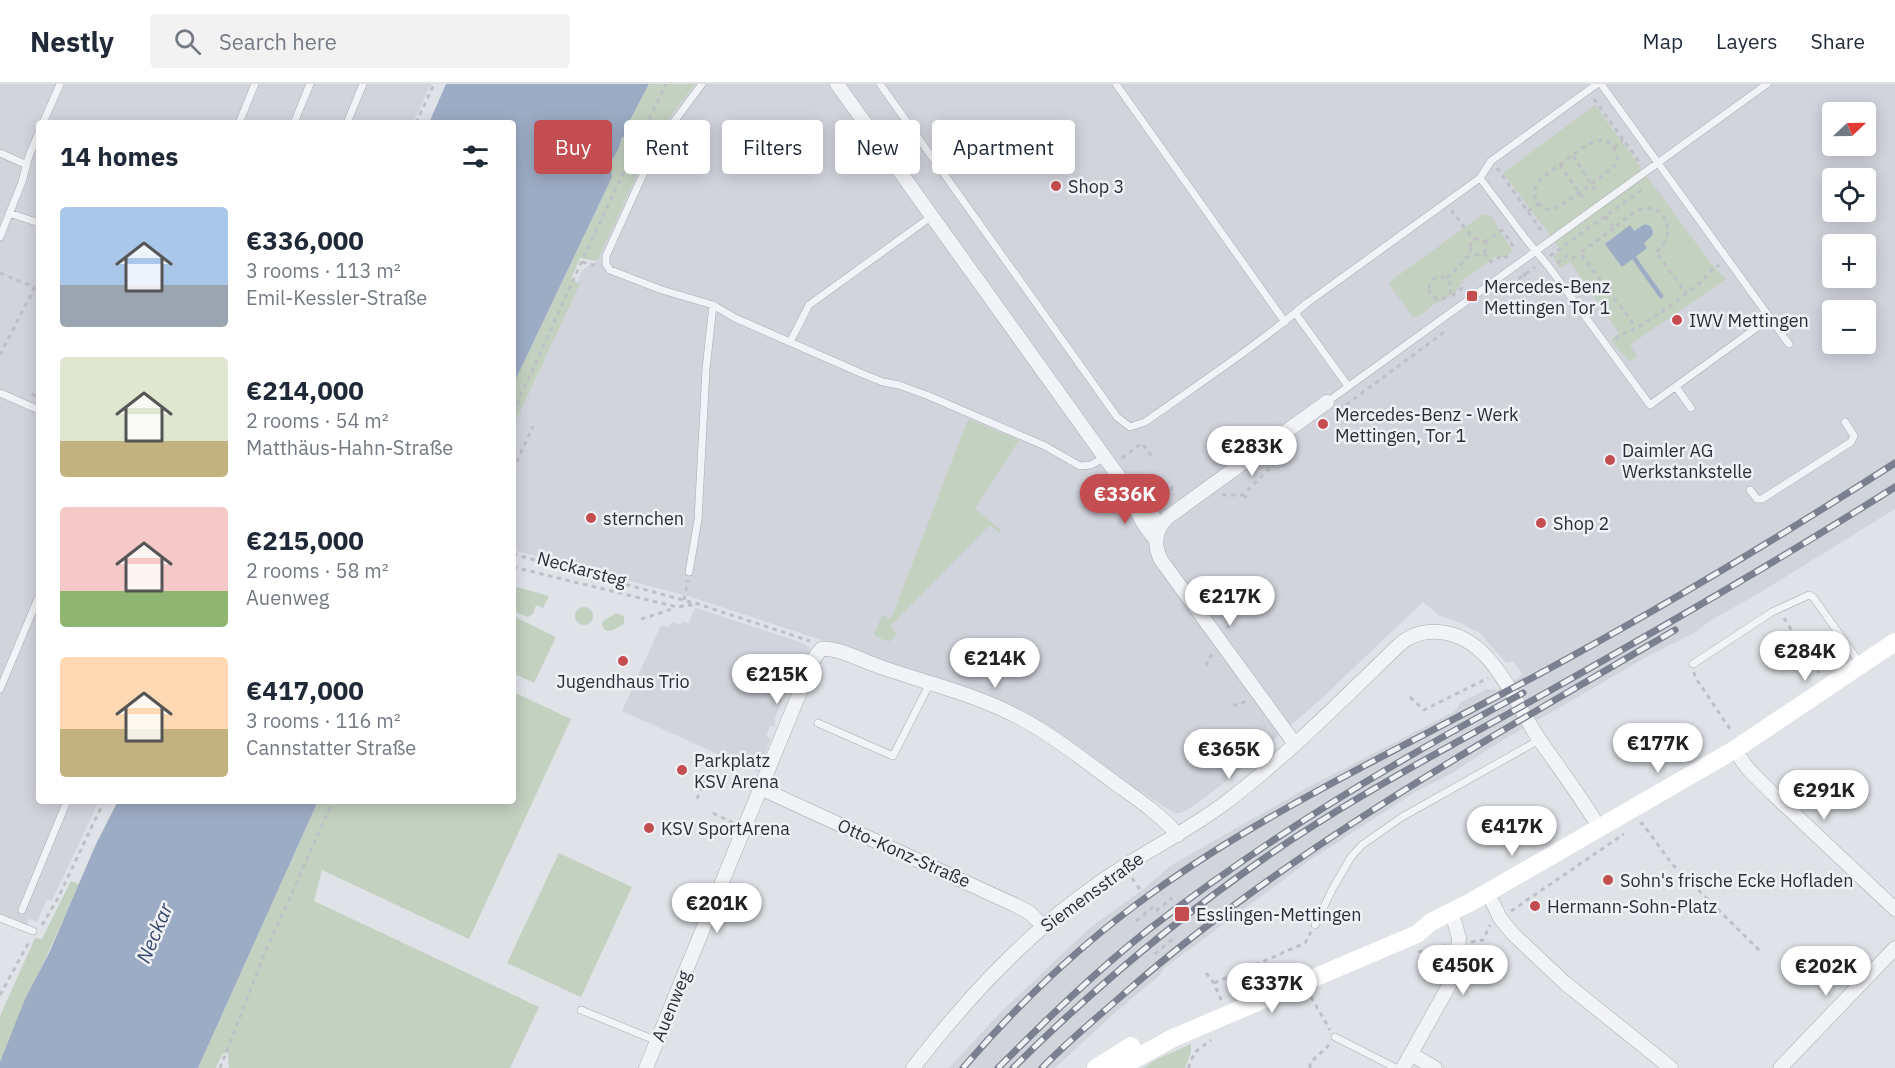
<!DOCTYPE html>
<meta charset="utf-8">
<style>
body{margin:0;font-family:"IBM Plex Sans",sans-serif;background:#f2f2f3;color:#1f2937;height:100vh;display:flex;flex-direction:column;font-size:22px;white-space:nowrap}
*{box-sizing:border-box;margin:0}
p{font-size:20px;color:#747a83}
.icon{flex:none;width:33px;height:33px;fill:none;stroke:currentColor;stroke-width:2;stroke-linecap:round;stroke-linejoin:round}
.map{position:relative;flex:1;overflow:hidden}
.side{position:absolute;left:36px;top:36px;width:480px;height:684px;display:flex;flex-direction:column;background:#fff;border-radius:6px;box-shadow:0 3px 15px #0003}
.side>*{flex:none}
.top-card{position:absolute;left:534px;top:36px;width:570px;height:54px;display:flex;gap:12px}
.needle{width:39px;rotate:68deg}
.controls{position:absolute;left:1822px;top:18px;display:grid;gap:12px}
.controls a{display:grid;place-items:center;width:54px;height:54px;border-radius:6px;background:#fff;box-shadow:0 3px 15px #0003;font-size:30px}
.price{position:absolute;translate:-50% -51px;padding:0 14px;border-radius:21px;background:#fff;color:#222;font-size:20px;line-height:39px;filter:drop-shadow(0 2px 3px #0008)}
.price::after{content:'';position:absolute;left:50%;top:36px;width:18px;height:14px;margin-left:-9px;background:inherit;clip-path:polygon(0 0,100% 0,50% 100%)}
.price.on{background:#c44d51;color:#fff}
ul{padding:0;list-style:none}
li{display:flex;align-items:center;gap:18px;height:150px;padding:0 24px}
li span{display:grid;place-items:center;flex:none;width:168px;height:120px;border-radius:6px;color:#555}
li>.icon{margin-inline-start:auto}
span .icon{width:72px;height:72px;fill:#fffc;stroke-width:1}
li b{font-size:26px}
h2{display:flex;justify-content:space-between;align-items:center;height:72px;padding:0 24px;font-size:26px}
.chip{padding:0 21px;border-radius:6px;background:#fff;box-shadow:0 3px 15px #0003;font-size:21px;line-height:54px}
.chip.on{background:#c44d51;color:#fff}
header{display:flex;align-items:center;gap:36px;box-sizing:border-box;height:84px;padding:0 30px;background:#fff;border-bottom:2px solid #e0e1e3}
header strong{font-size:28px}
nav{display:flex;gap:33px;margin-inline-start:auto;font-size:21px}
.search{width:420px;height:54px;background:#f2f2f3;display:flex;align-items:center;gap:15px;box-sizing:border-box;padding:0 21px;border-radius:6px;color:#747a83;font-size:22px}
.map>svg:first-child{display:block}
</style>
<header>
<strong>Nestly</strong>
<div class="search"><svg class="icon" aria-label="search" viewBox="0 0 24 24"><circle cx="10" cy="10" r="6"/><path d="M15 15l6 6"/></svg>Search here</div>
<nav><a>Map</a><a>Layers</a><a>Share</a></nav>
</header>
<div class="map">
<svg width="1895" height="984" viewBox="0 0 1895 984">
<rect width="100%" height="100%" fill="#dfe2e7"/>
<!-- built -->
<path fill="#d2d4dc" fill-rule="evenodd" d="M 0,0 L 431,0 L 413,39 L 39,39 L 39,717 L 99,717 L 52,817 L 47,815 L 37,838 L 29,835 L 27,841 L 0,830 Z
M 695,0 L 1895,0 L 1895,425 L 1761,508 L 1710,537 L 1694,549 L 1652,570 L 1503,656 L 1449,691 L 1417,707 L 1310,776 L 1163,885 L 1160,891 L 1117,927 L 1055,984 L 949,984 L 999,930 L 1065,867 L 1091,843 L 1145,804 L 1170,782 L 1305,705 L 1455,627 L 1461,618 L 1487,605 L 1498,606 L 1523,591 L 1513,577 L 1506,579 L 1480,549 L 1458,538 L 1440,532 L 1423,518 L 1321,615 L 1233,692 L 1192,723 L 1181,729 L 1174,729 L 1142,708 L 1140,709 L 1064,654 L 912,586 L 691,513 L 513,466 L 513,343 L 580,200 L 577,198 L 582,186 L 598,176 L 652,58 ZM 1833,28 L 1866,28 L 1866,62 L 1833,62 ZM 1833,94 L 1866,94 L 1866,128 L 1833,128 ZM 1833,160 L 1866,160 L 1866,194 L 1833,194 ZM 1833,226 L 1866,226 L 1866,260 L 1833,260 Z
M 697,524 L 800,558 L 810,564 L 807,573 L 796,575 L 794,591 L 789,594 L 781,614 L 782,615 L 775,634 L 775,642 L 770,642 L 766,652 L 771,655 L 758,688 L 622,627 L 661,541 L 668,543 L 673,538 L 681,541 L 682,537 L 689,539 L 694,525 Z"/>
<!-- green -->
<path fill="#c3d1c1" d="M 649,0 L 695,0 L 652,58 L 598,176 L 595,177 L 580,174 L 571,195 L 580,200 L 513,343 L 513,301 L 612,93 L 610,79 L 618,66 L 628,40 Z
M 1595,21 L 1712,181 L 1726,195 L 1630,261 L 1637,272 L 1629,278 L 1611,256 L 1619,249 L 1570,178 L 1560,184 L 1553,173 L 1561,166 L 1503,89 Z
M 1483,130 L 1491,132 L 1513,167 L 1503,174 L 1498,171 L 1462,197 C 1459,208 1448,214 1438,218 C 1428,223 1423,233 1413,233 L 1388,199 Z
M 968,335 L 1019,356 L 975,425 L 1001,446 L 999,449 L 990,441 L 890,542 L 897,550 L 889,558 L 875,552 L 874,550 L 882,531 L 891,535 Z
M 513,502 L 549,512 L 543,524 L 536,521 L 533,530 L 528,533 L 513,527 Z
M575 532a9 9 0 1 1 18 0a9 9 0 1 1-18 0Z
M 616,529 L 624,532 L 624,540 L 611,547 L 605,546 L 602,541 L 603,537 Z
M 513,532 L 556,553 L 534,599 L 513,589 Z
M 513,608 L 571,635 L 469,855 L 322,786 L 314,817 L 539,923 L 510,984 L 229,984 L 228,969 L 222,970 L 216,984 L 198,984 L 318,717 L 513,717 Z
M 559,769 L 632,803 L 581,913 L 507,879 Z
M 71,797 L 79,800 C 53,860 24,918 0,978 L 0,932 L 35,854 L 42,855 Z
M 1191,960 L 1191,968 L 1185,984 L 1143,984 L 1157,975 Z"/>
<!-- water -->
<path fill="#9dacc5" d="M 446,0 L 649,0 L 628,40 L 629,49 L 622,54 L 618,66 L 610,79 L 612,93 L 513,301 L 513,39 L 429,39 Z
M 1645,140 L 1650,142 L 1653,147 L 1652,152 L 1644,159 L 1647,164 L 1622,183 L 1605,160 L 1630,141 L 1634,147 Z
M 118,717 L 318,717 L 198,984 L 0,984 L 0,978 L 25,915 L 50,867 L 96,760 Z"/>
<g fill="none" stroke-linecap="round" stroke-linejoin="round">
<!-- stream -->
<path stroke="#9dacc5" stroke-width="4.5" d="M 1634,174 L 1661,212"/>
<!-- service casing -->
<g stroke="#a8acb4" stroke-width="8">
<path id="service" d="M 702,0 L 656,62 L 606,172 L 606,180 L 610,186 L 662,206 L 713,221 L 735,234 L 863,290 L 883,298 L 899,301 L 929,312 L 1045,362 L 1080,382 L 1091,381 L 1105,373
M 880,0 L 1117,333 L 1130,343 L 1145,338 C 1200,299 1256,262 1307,219 L 1480,94 L 1491,77 L 1597,0
M 1116,0 L 1285,238
M 43,39 L 60,0
M 239,39 L 255,0
M 294,39 L 310,0
M 347,39 L 363,0
M 0,69 L 27,81
M 1480,94 L 1525,154 L 1549,183 L 1650,321 L 1770,234 L 1601,0
M 9,129 L 39,139
M 0,153 L 22,98 L 29,72 L 39,48
M 1296,230 L 1348,302
M 1770,234 L 1789,260
M 790,258 L 809,221 L 932,132
M 1676,303 L 1691,324
M 0,309 L 39,326
M 1327,318 L 1767,0
M 1750,406 L 1757,415 L 1762,415 L 1851,358 L 1854,352 L 1845,338
M 689,488 L 698,436 L 706,285 L 713,221
M 1693,580 L 1772,528 L 1809,511 L 1813,513 L 1860,579
M 0,605 L 39,512
M 818,639 L 893,672 L 930,599
M 22,826 L 67,717
M 0,834 L 33,847
M 1315,841 L 1333,804 L 1351,773 L 1362,761 L 1402,733 L 1539,656
M 581,926 L 657,957
M 1335,953 L 1396,984"/>
</g>
<!-- minor casing -->
<g stroke="#a8acb4" stroke-width="15">
<path id="minor" d="M 837,0 L 1111,382 L 1129,406 L 1142,416 L 1159,442
M 1129,406 C 1134,426 1143,441 1156,456
M 1295,660 L 1161,476 C 1153,460 1155,445 1168,433 L 1327,318
M 1734,666 L 1749,686 L 1773,710 L 1895,825
M 760,704 L 1015,821 L 1030,829 L 1043,842
M 1488,809 L 1500,834 L 1513,850 L 1565,899 L 1671,984
M 1411,970 L 1435,984
M 646,984 L 813,576 L 821,565 C 835,562 863,577 878,582 C 925,599 976,610 1020,634 C 1052,651 1081,674 1111,696 C 1134,713 1159,729 1178,751
M 913,984 C 967,914 1026,850 1099,799 C 1140,770 1185,749 1225,719 C 1288,671 1343,615 1400,560 C 1411,551 1424,547 1438,548 C 1492,551 1513,617 1539,655 C 1559,684 1580,712 1599,743
M 1403,984 L 1456,889 L 1459,854 L 1452,829
M 1780,984 L 1895,864"/>
</g>
<!-- path -->
<path stroke="#bec0c6" stroke-width="3" stroke-dasharray="4.5 4.5" stroke-linecap="butt" d="M 1594,15 L 1640,79
M 416,39 L 434,0
M 1614,63 L 1623,56
M 1573,72 L 1597,109
M 1560,81 C 1575,70 1607,37 1617,72 C 1617,77 1618,77 1615,81 C 1609,88 1561,123 1553,125 C 1548,126 1543,125 1540,121 C 1524,103 1547,90 1560,81 L 1585,117
M 1497,84 L 1543,149
M 1451,126 L 1474,156
M 1528,127 L 1539,119
M 1605,132 L 1614,144 C 1622,138 1632,127 1643,125 C 1666,119 1678,151 1656,168 L 1686,209
M 1614,144 L 1580,169 L 1636,243
M1470 163a8 8 0 1 1 16 0a8 8 0 1 1-16 0Z
M 1485,158 L 1502,146 L 1516,166
M 1484,169 L 1491,178 L 1499,173 L 1503,175 L 1512,169
M 1550,172 L 1643,105 L 1641,104
M 582,178 L 598,182
M 1557,179 L 1568,171 L 1573,174 L 1580,169
M 0,189 L 34,203
M 1523,189 L 1529,197
M1429 204a11 11 0 1 1 22 0a11 11 0 1 1-22 0Z
M 1447,194 C 1457,186 1462,177 1472,169
M 1511,200 L 1535,183
M 1452,212 L 1462,204 L 1464,198
M 1615,255 C 1624,249 1632,246 1641,241 C 1663,229 1683,211 1704,196 L 1707,190 L 1719,181
M 0,271 L 39,195
M 32,310 L 39,313
M 1339,326 L 1447,246
M 513,329 L 590,159 L 666,0
M 1283,372 L 1286,376
M 1122,374 L 1142,359 L 1153,374
M 513,386 L 533,342
M 1172,402 L 1171,407 L 1174,411
M 1222,411 L 1243,411 L 1291,363
M 1243,411 L 1248,414
M 513,470 L 698,520 L 810,557
M 513,483 L 677,523 L 697,520
M 684,516 L 688,496
M 1784,534 L 1819,589
M 641,535 L 675,524
M 1227,544 L 1233,536 L 1231,529
M 1207,582 L 1207,576 L 1213,570
M 1694,588 L 1695,593 L 1732,648
M 1410,613 L 1424,626 L 1488,594
M 1233,621 L 1240,621 L 1248,615
M 1258,649 L 1265,642
M 697,715 L 705,696
M 713,729 L 733,739
M 1640,740 L 1642,739 L 1672,780 L 1760,867
M 1132,794 L 1141,807
M 1156,827 L 1172,814
M 1511,827 L 1624,750
M 681,833 L 691,827 L 697,829
M 1136,837 L 1153,823
M 42,841 L 57,816 L 104,717
M 1471,858 L 1483,856 L 1490,841
M 1418,868 L 1446,861
M 1155,870 L 1176,852
M 1206,889 L 1214,899 L 1221,916
M 1214,899 L 1305,859 L 1311,848
M 0,911 L 30,856
M 1311,913 L 1330,946
M 220,984 L 264,871 L 333,717
M 1188,984 L 1195,968 L 1211,956
M 1310,984 L 1310,979 L 1329,961"/>
<!-- service -->
<use href="#service" stroke="#f2f3f6" stroke-width="7"/>
<!-- minor -->
<use href="#minor" stroke="#f2f3f6" stroke-width="14"/>
<!-- secondary -->
<path stroke="#fff" stroke-width="18" d="M 1096,984 L 1131,962
M 1118,984 L 1173,954 L 1417,850 L 1431,838 L 1471,818 L 1734,666 L 1895,558"/>
<!-- rail casing -->
<g stroke="#7a8090" stroke-width="7">
<path id="rail" d="M 963,984 C 1019,919 1082,859 1152,809 C 1269,725 1402,664 1528,596 C 1653,529 1775,456 1895,379
M 998,984 C 1046,936 1095,888 1148,846 C 1265,755 1392,679 1523,609
M 1013,984 C 1092,906 1175,836 1266,773 C 1354,712 1449,663 1542,611 C 1661,544 1780,476 1895,403
M 1042,984 C 1068,957 1098,933 1126,908 C 1292,763 1485,657 1675,546"/>
</g>
<!-- rail -->
<use href="#rail" stroke="#eff1f5" stroke-width="4.5" stroke-dasharray="14" stroke-linecap="butt"/>
</g>
<!-- markers -->
<g fill="#c44d51" stroke="#eff1f5" stroke-width="2">
<circle cx="1056" cy="102" r="6"/>
<rect x="1466" y="206" width="12" height="12" rx="3"/>
<circle cx="1677" cy="236" r="6"/>
<circle cx="1323" cy="340" r="6"/>
<circle cx="1610" cy="376" r="6"/>
<circle cx="591" cy="434" r="6"/>
<circle cx="1541" cy="439" r="6"/>
<circle cx="623" cy="577" r="6"/>
<circle cx="682" cy="686" r="6"/>
<circle cx="649" cy="744" r="6"/>
<circle cx="1608" cy="796" r="6"/>
<circle cx="1535" cy="822" r="6"/>
<rect x="1174" y="822" width="16" height="16" rx="3"/>
</g>
<g text-anchor="middle" dominant-baseline="central" stroke-width="5" stroke-linejoin="round" paint-order="stroke">
<!-- poi labels -->
<g font-size="18" fill="#292e3d" stroke="#eff1f5" text-anchor="start">
<text x="1068" y="102">Shop 3</text>
<text x="1484" y="202">Mercedes-Benz<tspan x="1484" dy="21">Mettingen Tor 1</tspan></text>
<text x="1689" y="236">IWV Mettingen</text>
<text x="1335" y="330">Mercedes-Benz - Werk<tspan x="1335" dy="21">Mettingen, Tor 1</tspan></text>
<text x="1622" y="366">Daimler AG<tspan x="1622" dy="21">Werkstankstelle</tspan></text>
<text x="603" y="434">sternchen</text>
<text x="1553" y="439">Shop 2</text>
<text x="623" y="597" text-anchor="middle">Jugendhaus Trio</text>
<text x="694" y="676">Parkplatz<tspan x="694" dy="21">KSV Arena</tspan></text>
<text x="661" y="744">KSV SportArena</text>
<text x="1620" y="796">Sohn's frische Ecke Hofladen</text>
<text x="1547" y="822">Hermann-Sohn-Platz</text>
<text x="1196" y="830">Esslingen-Mettingen</text>
</g>
<!-- street labels -->
<g font-size="18" fill="#292e3d" stroke="#eff1f5">
<text transform="translate(582 485) rotate(15)">Neckarsteg</text>
<text transform="translate(904 769) rotate(24)">Otto-Konz-Straße</text>
<text transform="translate(1092 808) rotate(-36)">Siemensstraße</text>
<text transform="translate(671 922) rotate(-68)">Auenweg</text>
</g>
<!-- water labels -->
<g font-size="20" font-style="italic" fill="#36496e" stroke="#eff1f5">
<text transform="translate(154 849) rotate(-67)">Neckar</text>
</g>
</g>
</svg>
<div class="controls">
<a><svg class="needle" viewBox="-14 -14 28 28"><path d="M0-13l5 13h-10z" fill="#e53935"/><path d="M0 13l5-13h-10z" fill="#747a83"/></svg></a>
<a><svg class="icon" aria-label="locate" viewBox="0 0 24 24"><circle cx="12" cy="12" r="6"/><path d="M12 2v4M12 18v4M2 12h4M18 12h4"/></svg></a>
<a>+</a>
<a>−</a>
</div>
<b class="price" style="left:1252px;top:393px">€283K</b>
<b class="price on" style="left:1125px;top:441px">€336K</b>
<b class="price" style="left:1230px;top:543px">€217K</b>
<b class="price" style="left:1805px;top:598px">€284K</b>
<b class="price" style="left:995px;top:605px">€214K</b>
<b class="price" style="left:777px;top:621px">€215K</b>
<b class="price" style="left:1658px;top:690px">€177K</b>
<b class="price" style="left:1229px;top:696px">€365K</b>
<b class="price" style="left:1824px;top:737px">€291K</b>
<b class="price" style="left:1512px;top:773px">€417K</b>
<b class="price" style="left:717px;top:850px">€201K</b>
<b class="price" style="left:1463px;top:912px">€450K</b>
<b class="price" style="left:1826px;top:913px">€202K</b>
<b class="price" style="left:1272px;top:930px">€337K</b>
<div class="top-card">
<a class="chip on">Buy</a>
<a class="chip">Rent</a>
<a class="chip">Filters</a>
<a class="chip">New</a>
<a class="chip">Apartment</a>
</div>
<section class="side">
<h2>14 homes<svg class="icon" aria-label="filters" viewBox="0 0 24 24"><path d="M4 7h16M4 17h16"/><circle cx="9" cy="7" r="2"/><circle cx="15" cy="17" r="2"/></svg></h2>
<ul>
<li><span style="background:linear-gradient(#a9c7e8 65%,#9aa5b1 0)"><svg class="icon" aria-label="home" viewBox="0 0 24 24"><path d="M3 11l9-7 9 7M6 9v11h12V9"/></svg></span><div><b>€336,000</b><p>3 rooms · 113 m²</p><p>Emil-Kessler-Straße</p></div></li>
<li><span style="background:linear-gradient(#dfe7d0 70%,#c2b280 0)"><svg class="icon" aria-label="home" viewBox="0 0 24 24"><path d="M3 11l9-7 9 7M6 9v11h12V9"/></svg></span><div><b>€214,000</b><p>2 rooms · 54 m²</p><p>Matthäus-Hahn-Straße</p></div></li>
<li><span style="background:linear-gradient(#f6c9c9 70%,#8fb573 0)"><svg class="icon" aria-label="home" viewBox="0 0 24 24"><path d="M3 11l9-7 9 7M6 9v11h12V9"/></svg></span><div><b>€215,000</b><p>2 rooms · 58 m²</p><p>Auenweg</p></div></li>
<li><span style="background:linear-gradient(#ffd9b3 60%,#c2b280 0)"><svg class="icon" aria-label="home" viewBox="0 0 24 24"><path d="M3 11l9-7 9 7M6 9v11h12V9"/></svg></span><div><b>€417,000</b><p>3 rooms · 116 m²</p><p>Cannstatter Straße</p></div></li>
</ul>
</section>
</div>
